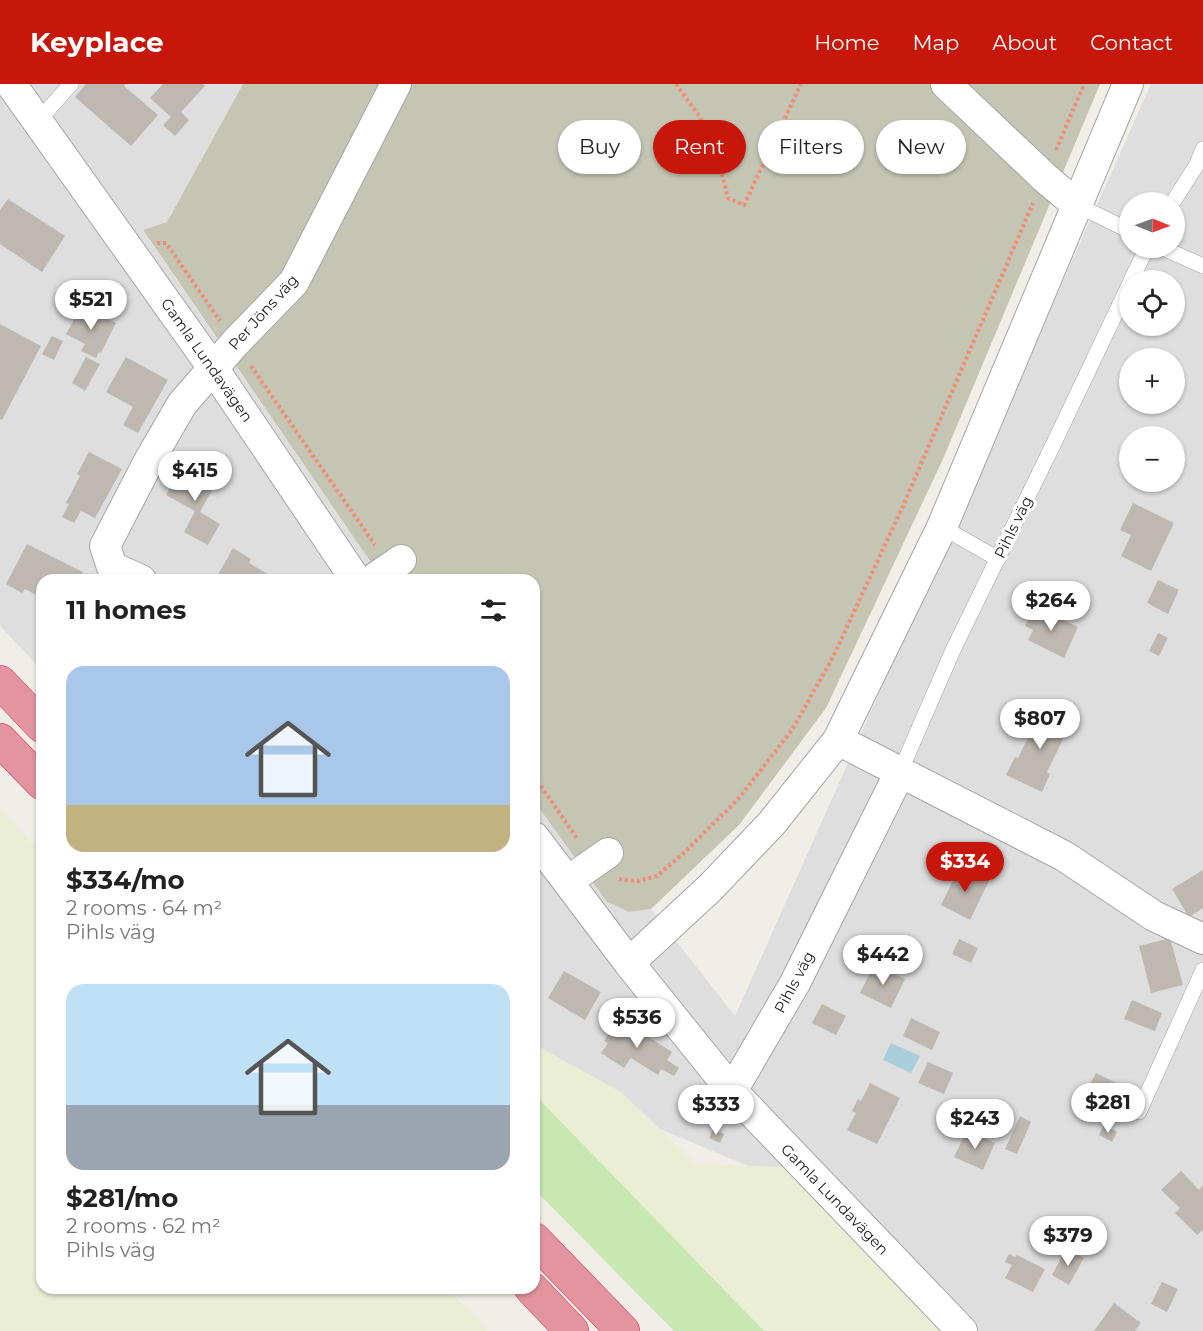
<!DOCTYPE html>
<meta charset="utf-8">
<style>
body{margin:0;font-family:Montserrat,sans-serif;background:#f2f2f2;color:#222;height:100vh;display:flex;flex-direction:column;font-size:22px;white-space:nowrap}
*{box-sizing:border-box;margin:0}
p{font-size:20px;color:#767676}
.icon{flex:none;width:33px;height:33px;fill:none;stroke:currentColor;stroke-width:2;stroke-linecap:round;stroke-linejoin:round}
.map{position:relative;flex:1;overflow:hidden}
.sheet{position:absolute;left:36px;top:490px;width:504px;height:720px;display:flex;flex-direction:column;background:#fff;border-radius:18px;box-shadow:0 2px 4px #0004}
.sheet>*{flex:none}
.guide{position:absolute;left:558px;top:36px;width:555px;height:54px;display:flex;gap:12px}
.needle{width:39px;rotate:91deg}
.fabs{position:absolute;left:1119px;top:108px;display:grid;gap:12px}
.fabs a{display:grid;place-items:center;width:66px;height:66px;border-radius:50%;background:#fff;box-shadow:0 2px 4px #0004;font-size:30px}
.price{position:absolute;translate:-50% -51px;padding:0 14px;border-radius:21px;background:#fff;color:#222;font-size:20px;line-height:39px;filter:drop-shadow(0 2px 3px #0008)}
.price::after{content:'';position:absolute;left:50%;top:36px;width:18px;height:14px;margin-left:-9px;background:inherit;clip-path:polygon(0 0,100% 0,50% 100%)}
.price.active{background:#c7160a;color:#fff}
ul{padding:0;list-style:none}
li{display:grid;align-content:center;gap:12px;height:318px;padding:0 30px}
li span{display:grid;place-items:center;height:186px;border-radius:18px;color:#555}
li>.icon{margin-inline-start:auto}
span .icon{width:108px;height:108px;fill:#fffc;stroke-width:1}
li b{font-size:26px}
h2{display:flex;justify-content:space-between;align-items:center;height:72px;padding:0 30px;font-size:26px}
.tag{padding:0 21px;border-radius:27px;background:#fff;box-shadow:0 2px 4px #0004;font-size:21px;line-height:54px}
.tag.active{background:#c7160a;color:#fff}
header{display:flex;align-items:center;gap:36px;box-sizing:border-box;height:84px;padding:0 30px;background:#c7160a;color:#fff}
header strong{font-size:28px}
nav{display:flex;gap:33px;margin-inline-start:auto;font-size:21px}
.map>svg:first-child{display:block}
</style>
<header>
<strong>Keyplace</strong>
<nav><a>Home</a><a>Map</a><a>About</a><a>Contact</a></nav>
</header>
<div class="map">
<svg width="1203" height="1247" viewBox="0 0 1203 1247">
<rect width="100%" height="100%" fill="#f1eee8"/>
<!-- residential -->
<path fill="#dfdede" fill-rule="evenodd" d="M 0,0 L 243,0 L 167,138 L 143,147 L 383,496 L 42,496 L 42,586 L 0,542 Z
M 1151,0 L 1203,0 L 1203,1247 L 943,1247 L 772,1092 L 534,992 L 534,717 L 607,818 L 629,828 L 651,825 L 735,932 ZM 1130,118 L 1174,118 L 1174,164 L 1130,164 ZM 1130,196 L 1174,196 L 1174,242 L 1130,242 ZM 1130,274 L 1174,274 L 1174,320 L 1130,320 ZM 1130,352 L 1174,352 L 1174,398 L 1130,398 Z"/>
<!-- construction -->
<path fill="#c4c5b3" d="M 243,0 L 1100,0 L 943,375 L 826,624 L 739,741 L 651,825 L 629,828 L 607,818 L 534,717 L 534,496 L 383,496 L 143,146 L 167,138 Z"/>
<!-- farmland -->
<path fill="#eaeed4" d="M 0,725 L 42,770 L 42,1204 L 448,1205 L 488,1247 L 0,1247 Z
M 534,960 L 621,1008 L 696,1080 L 784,1083 L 947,1247 L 764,1247 L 534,1010 Z"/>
<!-- grass -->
<path fill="#c8e8b1" d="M 534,1010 L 764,1247 L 674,1247 L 534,1105 Z"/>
<!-- water -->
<path fill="#abcedc" d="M 891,959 L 920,972 L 911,989 L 883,976 Z"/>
<!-- building -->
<path fill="#beb8b1" d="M 86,0 L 126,0 L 124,2 L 158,31 L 131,62 L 75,13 Z
M 163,0 L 203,0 L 205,2 L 181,28 L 189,36 L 175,52 L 163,41 L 171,33 L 150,14 Z
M 8,115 L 65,152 L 42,188 L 0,160 L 0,126 Z
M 82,221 L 116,239 L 101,269 L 99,268 L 96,274 L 81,267 L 85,260 L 66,250 Z
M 0,240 L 41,262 L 2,336 L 0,335 Z
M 52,252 L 63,257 L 54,276 L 42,270 Z
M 86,273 L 100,280 L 85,307 L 72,299 Z
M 126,273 L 168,296 L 138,349 L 123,341 L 133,323 L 106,308 Z
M 89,368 L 122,385 L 95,434 L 81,427 L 74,439 L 62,433 L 69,420 L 66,419 L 80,392 L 77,390 Z
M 182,382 L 197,391 L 200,385 L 214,393 L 211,399 L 215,401 L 200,428 L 220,440 L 208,461 L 184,448 L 195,427 L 166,411 Z
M 1133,419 L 1174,439 L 1151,487 L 1121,472 L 1131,451 L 1120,446 Z
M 27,460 L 83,488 L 81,492 L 90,496 L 42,496 L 42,514 L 25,505 L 22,509 L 6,500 Z
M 233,464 L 251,475 L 249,479 L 271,492 L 269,496 L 215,496 Z
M 1158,496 L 1179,506 L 1168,530 L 1147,519 Z
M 1035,523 L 1078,543 L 1064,574 L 1028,556 L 1033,546 L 1025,542 Z
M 1158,549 L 1168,554 L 1159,572 L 1149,567 Z
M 1043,623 L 1072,637 L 1047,688 L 1050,690 L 1042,708 L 1006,691 L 1015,673 L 1018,674 Z
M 960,782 L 989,797 L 970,836 L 941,821 Z
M 1203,786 L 1203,824 L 1189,833 L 1172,805 Z
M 1170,854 L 1183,901 L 1151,909 L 1139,862 Z
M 959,855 L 978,864 L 971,879 L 952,870 Z
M 874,881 L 905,895 L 891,924 L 860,909 Z
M 564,887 L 601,908 L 585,936 L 548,914 Z
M 1132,916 L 1162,929 L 1155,947 L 1124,935 Z
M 822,920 L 846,932 L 836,951 L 812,939 Z
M 619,934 L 672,968 L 667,976 L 679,984 L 674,992 L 661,985 L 658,991 L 631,974 L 624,984 L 601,969 L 608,959 L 604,957 Z
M 911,934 L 940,948 L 932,966 L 903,952 Z
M 928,978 L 953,989 L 944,1010 L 918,999 Z
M 1096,989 L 1133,1007 L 1117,1039 L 1079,1021 Z
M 870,999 L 900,1014 L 877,1060 L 847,1046 L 856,1029 L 852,1027 L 858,1015 L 861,1017 Z
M 1020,1032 L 1031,1038 L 1017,1070 L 1005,1065 Z
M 1104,1041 L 1117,1048 L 1112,1058 L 1099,1051 Z
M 713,1045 L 724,1050 L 720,1059 L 709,1054 Z
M 967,1046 L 995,1059 L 983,1086 L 954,1073 Z
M 1181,1087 L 1199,1106 L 1203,1101 L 1203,1146 L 1197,1151 L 1175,1129 L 1180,1124 L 1161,1106 Z
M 1066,1165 L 1084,1174 L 1069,1201 L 1052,1191 Z
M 1009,1170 L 1015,1173 L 1017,1171 L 1045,1185 L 1033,1208 L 1005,1194 L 1012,1181 L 1005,1178 Z
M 1162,1198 L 1178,1205 L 1167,1228 L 1151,1220 Z
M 1114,1219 L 1141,1239 L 1135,1247 L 1094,1247 Z"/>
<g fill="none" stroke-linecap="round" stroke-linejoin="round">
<!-- lane casing -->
<g stroke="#a5a5a5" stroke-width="16">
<path id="lane" d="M 38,37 L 71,0
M 1173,118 L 1196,82 L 1203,65
M 1077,121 L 1130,147
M 1163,164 L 1203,182
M 1131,196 L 1147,164
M 942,443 L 998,475
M 900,688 L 953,566 L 1053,361 L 1130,199
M 1139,1028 L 1203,886"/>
</g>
<!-- street casing -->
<g stroke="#a5a5a5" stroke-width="32">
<path id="street" d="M 11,0 L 213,284 L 356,496
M 946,0 L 1044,93 L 1077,121
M 141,496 L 112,483 L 105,462 L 149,377 L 182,320 L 235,259 L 294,198 L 396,0
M 372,496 L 401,476
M 838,656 L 900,688
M 534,753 L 629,879 L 732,1007 L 962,1247
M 568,797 L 608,769
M 629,879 L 710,804 L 772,739 L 838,656 L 942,443 L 1128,0
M 732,1007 L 795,899 L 900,688 L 1064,772 L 1154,832 L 1203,855"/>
</g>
<!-- highway casing -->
<g stroke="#d3315e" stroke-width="34">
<path id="highway" d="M 0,598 L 42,642
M 0,656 L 42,699
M 534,1155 L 623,1247
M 531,1204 L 572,1247"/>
</g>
<!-- path -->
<path stroke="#f38b76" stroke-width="4" stroke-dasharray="3 3" stroke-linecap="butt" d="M 676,0 L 699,32 L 716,66 L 728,114 L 744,121 L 801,0
M 1056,66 L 1084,0
M 157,159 L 166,159 L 220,237
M 251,282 L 375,461
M 534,692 L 578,756
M 619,795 L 624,796 L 638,797 L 657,792 L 685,768 L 739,714 L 792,646 L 833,573 L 903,422 L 1033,119"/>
<!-- lane -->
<use href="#lane" stroke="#fff" stroke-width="15"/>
<!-- street -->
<use href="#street" stroke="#fff" stroke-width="30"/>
<!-- highway -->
<use href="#highway" stroke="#e3949e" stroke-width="33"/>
</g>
<g text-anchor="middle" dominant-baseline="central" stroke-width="6" stroke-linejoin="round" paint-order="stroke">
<!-- street labels -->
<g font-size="15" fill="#212121" stroke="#fff">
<text transform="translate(263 228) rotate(-48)">Per Jöns väg</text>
<text transform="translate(207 276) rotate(55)">Gamla Lundavägen</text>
<text transform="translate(1013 443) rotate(-64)">Pihls väg</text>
<text transform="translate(794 898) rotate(-62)">Pihls väg</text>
<text transform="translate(835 1115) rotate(46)">Gamla Lundavägen</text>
</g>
</g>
</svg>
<div class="fabs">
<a><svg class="needle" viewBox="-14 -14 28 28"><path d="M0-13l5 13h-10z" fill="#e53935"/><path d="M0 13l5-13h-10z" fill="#767676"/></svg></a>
<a><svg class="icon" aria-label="locate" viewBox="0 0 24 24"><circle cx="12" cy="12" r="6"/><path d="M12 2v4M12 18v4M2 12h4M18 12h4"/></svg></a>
<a>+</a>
<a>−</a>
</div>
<b class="price" style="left:91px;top:247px">$521</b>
<b class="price" style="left:195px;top:418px">$415</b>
<b class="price" style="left:1051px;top:548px">$264</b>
<b class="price" style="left:1040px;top:666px">$807</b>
<b class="price active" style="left:965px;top:809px">$334</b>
<b class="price" style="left:883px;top:902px">$442</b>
<b class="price" style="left:637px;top:965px">$536</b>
<b class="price" style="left:1108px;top:1050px">$281</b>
<b class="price" style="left:716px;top:1052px">$333</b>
<b class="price" style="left:975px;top:1066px">$243</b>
<b class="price" style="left:1068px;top:1183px">$379</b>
<div class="guide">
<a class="tag">Buy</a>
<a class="tag active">Rent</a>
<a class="tag">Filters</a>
<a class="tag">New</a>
</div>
<section class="sheet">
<h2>11 homes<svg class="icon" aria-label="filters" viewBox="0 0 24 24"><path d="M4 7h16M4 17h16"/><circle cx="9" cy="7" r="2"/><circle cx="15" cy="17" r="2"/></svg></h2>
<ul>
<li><span style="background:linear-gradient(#a9c7e8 75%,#c2b280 0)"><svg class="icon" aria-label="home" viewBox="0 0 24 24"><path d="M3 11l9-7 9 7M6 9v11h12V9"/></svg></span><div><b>$334/mo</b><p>2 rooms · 64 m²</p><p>Pihls väg</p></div></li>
<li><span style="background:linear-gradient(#bfe0f5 65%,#9aa5b1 0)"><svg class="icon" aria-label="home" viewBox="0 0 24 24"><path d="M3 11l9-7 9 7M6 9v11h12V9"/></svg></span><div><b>$281/mo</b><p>2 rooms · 62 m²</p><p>Pihls väg</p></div></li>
</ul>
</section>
</div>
